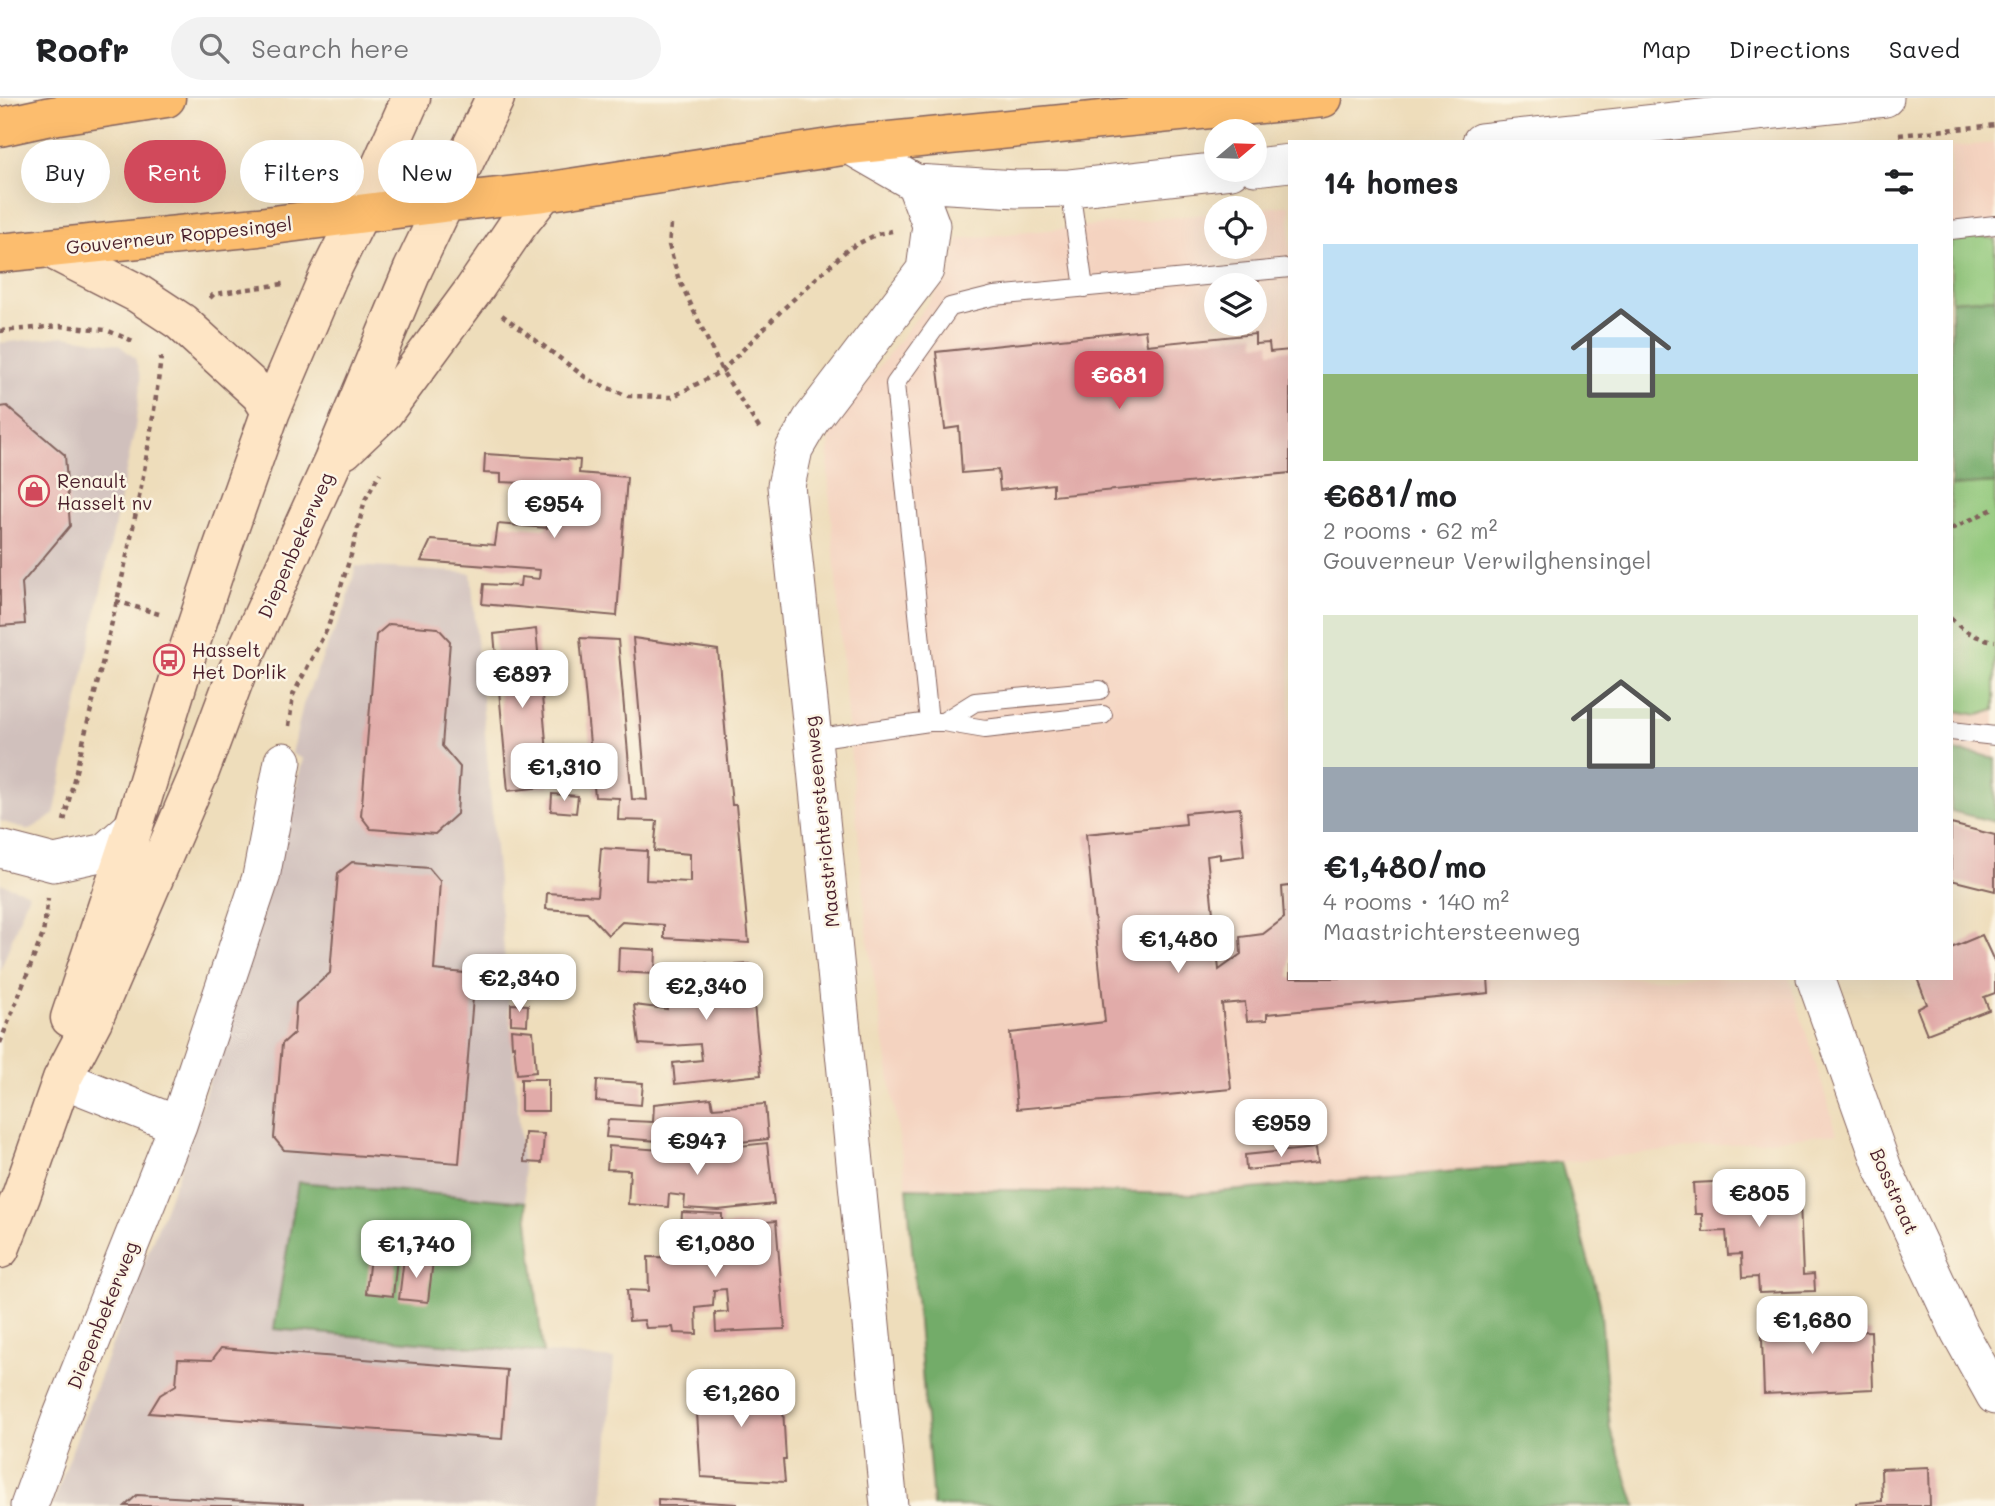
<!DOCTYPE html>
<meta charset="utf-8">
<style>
body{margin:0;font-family:Mali,sans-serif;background:#f2f2f2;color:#202124;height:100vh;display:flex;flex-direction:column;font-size:26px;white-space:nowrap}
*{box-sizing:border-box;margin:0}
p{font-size:23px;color:#757577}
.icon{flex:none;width:38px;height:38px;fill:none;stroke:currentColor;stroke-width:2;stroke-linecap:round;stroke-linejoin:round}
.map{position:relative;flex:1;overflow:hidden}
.side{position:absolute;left:1288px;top:42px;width:665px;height:840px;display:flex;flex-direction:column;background:#fff;border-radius:0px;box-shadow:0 7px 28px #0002}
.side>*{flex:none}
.guide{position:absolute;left:21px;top:42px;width:665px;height:63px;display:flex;gap:14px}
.needle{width:46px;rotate:71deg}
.controls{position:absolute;left:1204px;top:21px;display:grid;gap:14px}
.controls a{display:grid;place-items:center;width:63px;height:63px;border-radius:50%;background:#fff;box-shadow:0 7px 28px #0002;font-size:35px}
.price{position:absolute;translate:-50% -60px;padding:0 16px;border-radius:14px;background:#fff;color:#222;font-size:23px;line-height:46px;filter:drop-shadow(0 2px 4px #0008)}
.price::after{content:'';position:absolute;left:50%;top:42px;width:21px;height:16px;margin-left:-10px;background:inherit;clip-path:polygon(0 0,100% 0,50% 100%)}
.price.selected{background:#d1495b;color:#fff}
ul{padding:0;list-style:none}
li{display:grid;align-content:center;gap:14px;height:371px;padding:0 35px}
li span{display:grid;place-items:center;height:217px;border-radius:0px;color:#555}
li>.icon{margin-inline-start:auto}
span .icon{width:126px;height:126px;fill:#fffc;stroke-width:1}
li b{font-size:30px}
h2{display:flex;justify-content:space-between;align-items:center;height:84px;padding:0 35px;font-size:30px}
.pill{padding:0 24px;border-radius:32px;background:#fff;box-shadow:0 7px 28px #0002;font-size:24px;line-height:63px}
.pill.selected{background:#d1495b;color:#fff}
header{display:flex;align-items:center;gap:42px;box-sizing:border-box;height:98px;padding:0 35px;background:#fff;border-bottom:2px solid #e0e0e0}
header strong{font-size:33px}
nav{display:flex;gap:38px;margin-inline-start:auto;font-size:24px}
.search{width:490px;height:63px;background:#f2f2f2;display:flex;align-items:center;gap:18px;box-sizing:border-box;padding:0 24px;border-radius:38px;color:#757577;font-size:26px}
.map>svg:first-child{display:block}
</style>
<header>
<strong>Roofr</strong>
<div class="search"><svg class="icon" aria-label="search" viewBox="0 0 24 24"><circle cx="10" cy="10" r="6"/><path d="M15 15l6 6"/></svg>Search here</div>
<nav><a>Map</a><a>Directions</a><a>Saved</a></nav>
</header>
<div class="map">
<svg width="1995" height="1408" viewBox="0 0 1995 1408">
<rect width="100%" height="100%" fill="#fcf5e5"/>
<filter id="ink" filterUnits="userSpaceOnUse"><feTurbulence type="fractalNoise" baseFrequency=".0143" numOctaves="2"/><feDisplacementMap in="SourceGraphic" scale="14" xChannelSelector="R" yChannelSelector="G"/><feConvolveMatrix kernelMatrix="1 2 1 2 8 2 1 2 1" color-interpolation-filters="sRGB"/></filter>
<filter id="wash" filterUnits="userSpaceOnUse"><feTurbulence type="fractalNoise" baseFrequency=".00686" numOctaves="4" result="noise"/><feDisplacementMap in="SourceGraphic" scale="28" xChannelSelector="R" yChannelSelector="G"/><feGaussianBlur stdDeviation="1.57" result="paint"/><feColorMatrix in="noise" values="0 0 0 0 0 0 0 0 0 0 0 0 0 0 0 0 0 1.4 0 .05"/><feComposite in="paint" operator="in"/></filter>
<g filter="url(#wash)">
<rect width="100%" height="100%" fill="#edb"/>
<!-- built -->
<path fill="#f4d3c0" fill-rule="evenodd" d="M 1995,45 L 1995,661 L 1979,656 L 1951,653 L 1951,49 Z
M 1290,107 L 1290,880 L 1789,880 L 1837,1035 L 1561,1064 L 1193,1096 L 907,1090 L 868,842 L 844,584 L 828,376 L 830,333 L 947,180 L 959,141 L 1216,115 L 1216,149 L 1255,149 L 1255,111 ZM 1216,187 L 1255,187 L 1255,226 L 1216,226 Z"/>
<!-- industrial -->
<path fill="#d0c0bc" d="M 65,238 L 119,247 L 135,260 L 141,281 L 135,330 L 54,717 L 29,732 L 0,723 L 0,245 Z
M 356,468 L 471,475 L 526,1104 L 298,1084 L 275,1231 L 614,1261 L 603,1408 L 52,1408 L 83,1322 L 183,1064 L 260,824 L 303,661 L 292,656 L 303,607 L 329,544 L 345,511 Z
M 0,785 L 29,795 L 0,873 Z"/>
<!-- green -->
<path fill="#8fc779" stroke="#6c7352" stroke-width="2" d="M 1969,136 L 1995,141 L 1995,200 L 1951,203 L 1951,138 Z
M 1995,385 L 1995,612 L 1979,617 L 1956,613 L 1951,606 L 1951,388 Z"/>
<!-- forest -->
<path fill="#73ac69" stroke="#5e664a" stroke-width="2" d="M 1995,200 L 1995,385 L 1951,388 L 1951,203 Z
M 1951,653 L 1979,656 L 1995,661 L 1995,724 L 1951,713 Z
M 1561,1064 L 1600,1204 L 1610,1330 L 1636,1408 L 933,1408 L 907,1090 L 1193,1096 Z
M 298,1084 L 526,1104 L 543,1255 L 274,1231 Z"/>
<g id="blocks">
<!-- building -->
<path fill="#e1aba9" d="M 1145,232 L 1147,247 L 1255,236 L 1255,246 L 1269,245 L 1270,254 L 1290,252 L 1290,375 L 1053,398 L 1053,386 L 1000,392 L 998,372 L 962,375 L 959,329 L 945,331 L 936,254 Z
M 7,308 L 65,357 L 70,428 L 22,485 L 25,526 L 0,528 L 0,309 Z
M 485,356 L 580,362 L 579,375 L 627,379 L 617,518 L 482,506 L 484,486 L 520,488 L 521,479 L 539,481 L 540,472 L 421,463 L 431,442 L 495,447 L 498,426 L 547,430 L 549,386 L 501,384 L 501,376 L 484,375 Z
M 389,526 L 438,530 L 450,543 L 442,648 L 460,669 L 457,716 L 435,736 L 371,731 L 361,718 L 376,537 Z
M 536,531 L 550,688 L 508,693 L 494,536 Z
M 580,540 L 618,542 L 632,701 L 647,702 L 633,540 L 718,552 L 732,707 L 736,707 L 749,845 L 664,840 L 664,827 L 622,824 L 608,837 L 587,814 L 546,811 L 547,795 L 597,798 L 601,750 L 647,753 L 646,782 L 690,784 L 690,756 L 654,753 L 657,723 L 618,722 L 619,700 L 595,699 Z
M 552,696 L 578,698 L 576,715 L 551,713 Z
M 1240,710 L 1244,758 L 1220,761 L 1220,756 L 1207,758 L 1219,872 L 1241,856 L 1240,839 L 1263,836 L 1284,820 L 1282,789 L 1290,788 L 1290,880 L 1488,880 L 1489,895 L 1267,916 L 1267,922 L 1247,923 L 1245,904 L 1222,906 L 1231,991 L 1017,1011 L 1010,935 L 1105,924 L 1086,736 L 1186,726 L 1185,715 Z
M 1951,726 L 1995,737 L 1995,793 L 1951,782 Z
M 352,764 L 429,770 L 440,783 L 434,872 L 475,876 L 459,1065 L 284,1052 L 274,1040 L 282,946 L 294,935 L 296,905 L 330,875 L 338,775 Z
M 1982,837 L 1995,865 L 1995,895 L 1984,899 L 1989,912 L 1927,936 L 1917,911 L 1927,906 L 1917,880 L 1951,880 L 1951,850 Z
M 619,850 L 656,852 L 655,876 L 618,874 Z
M 707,865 L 707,869 L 750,866 L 761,977 L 675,986 L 673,965 L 702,962 L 700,946 L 671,948 L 639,946 L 634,907 L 667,911 L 664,872 L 692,869 L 692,866 Z
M 511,906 L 528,907 L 527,927 L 511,926 Z
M 511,931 L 533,933 L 536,974 L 517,976 L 514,947 L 512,948 Z
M 521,981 L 548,981 L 548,1013 L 521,1013 Z
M 597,982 L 643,985 L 641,1007 L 596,1003 Z
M 711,1000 L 713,1010 L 765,1006 L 768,1041 L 712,1047 L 606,1039 L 608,1022 L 653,1024 L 654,1006 Z
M 525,1035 L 544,1036 L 542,1065 L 524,1064 Z
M 767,1045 L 774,1106 L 718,1112 L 684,1110 L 685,1098 L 669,1096 L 668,1109 L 628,1106 L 630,1072 L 607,1071 L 609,1048 L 713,1056 L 712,1051 Z
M 1316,1050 L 1318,1065 L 1246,1072 L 1245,1057 Z
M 1799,1080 L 1803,1177 L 1814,1176 L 1815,1193 L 1759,1195 L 1758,1179 L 1742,1180 L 1741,1156 L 1728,1157 L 1726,1133 L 1703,1134 L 1702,1116 L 1695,1116 L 1693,1085 Z
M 682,1114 L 722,1116 L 722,1128 L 776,1123 L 785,1231 L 716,1234 L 715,1215 L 728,1214 L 726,1191 L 714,1192 L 713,1208 L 696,1210 L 697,1236 L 674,1235 L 673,1229 L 646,1230 L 644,1222 L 629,1223 L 627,1192 L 649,1193 L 648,1159 L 705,1160 L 706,1149 L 680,1148 Z
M 370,1158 L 397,1160 L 393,1198 L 366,1195 Z
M 404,1160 L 433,1163 L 428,1204 L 399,1201 Z
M 1814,1211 L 1815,1235 L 1871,1233 L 1873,1291 L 1764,1296 L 1761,1213 Z
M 221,1250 L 507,1272 L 502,1341 L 149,1315 L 160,1297 L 176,1287 L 178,1261 L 212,1262 Z
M 777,1278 L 778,1294 L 782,1293 L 786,1362 L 783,1362 L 785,1384 L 701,1379 L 695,1282 Z
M 1929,1369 L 1930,1408 L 1856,1408 L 1856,1405 L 1882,1403 L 1881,1371 Z
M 137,1397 L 303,1406 L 303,1408 L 125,1408 Z
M 658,1401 L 737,1406 L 737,1408 L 658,1408 Z"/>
</g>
</g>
<g filter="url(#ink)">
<use href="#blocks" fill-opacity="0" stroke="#83625d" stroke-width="2"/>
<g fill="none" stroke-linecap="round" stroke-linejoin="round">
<!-- lane casing -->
<g stroke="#83625d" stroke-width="20">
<path id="lane" d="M 1070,90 L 1084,190
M 1951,132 L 1995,127
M 929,624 L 895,286 L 950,209 L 994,198 L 1290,170
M 943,624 L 975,604 L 1100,592
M 1951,633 L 1995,638
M 813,641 L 929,624 L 943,624 L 985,631 L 1103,617"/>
</g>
<!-- street casing -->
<g stroke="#83625d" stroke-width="39">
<path id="street" d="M 1481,44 L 1885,0
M 849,47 L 915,85 L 1017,91 L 1070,90 L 1231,72
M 1255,69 L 1290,65
M 0,751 L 54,765 L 105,754 L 134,728
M 1815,880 L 1883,1070 L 1959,1233 L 1995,1298
M 62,981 L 178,1027
M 29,1408 L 60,1322 L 178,1027 L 261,779 L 283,663
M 889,1408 L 813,641 L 786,388 L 794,351 L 811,322 L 925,172 L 931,127 L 915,85"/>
</g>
<!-- secondary casing -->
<g stroke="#83625d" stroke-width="41">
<path id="secondary" d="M 51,151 L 137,195 L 181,224 L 260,296 L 271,313
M 344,352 L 384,314 L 473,193 L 517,128 L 544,94
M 70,920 L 134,728 L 184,565 L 223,448 L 271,313 L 328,179 L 359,117 L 411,0
M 0,1151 L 21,1098 L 62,981 L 93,922 L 200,673 L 237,574 L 333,363 L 413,171 L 495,0"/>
</g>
<!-- highway casing -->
<g stroke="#83625d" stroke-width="41">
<path id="highway" d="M 0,29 L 46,19 L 166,0
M 0,155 L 258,129 L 443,105 L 544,94 L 849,47 L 1323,0"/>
</g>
<!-- path -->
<path stroke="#83625d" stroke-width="4.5" stroke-dasharray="5 5" stroke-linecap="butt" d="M 1899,37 L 1995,27
M 671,127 L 669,147 L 678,179 L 722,273 L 761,333
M 210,200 L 214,196 L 283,186
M 502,217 L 589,282 L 628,298 L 672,299 L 722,273 L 782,212 L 848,151 L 877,136 L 892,133
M 0,233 L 60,228 L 106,232 L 133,243
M 1951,431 L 1995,410
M 116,503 L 159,516
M 1951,520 C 1962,533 1978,541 1995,543
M 289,628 L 293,597 L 328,529 L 351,457 L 365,402 L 380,375
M 64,723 C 100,570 143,416 161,259
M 0,945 L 43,836 L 48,800"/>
<!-- lane -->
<use href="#lane" stroke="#fff" stroke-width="18"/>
<!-- street -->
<use href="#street" stroke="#fff" stroke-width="37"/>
<!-- secondary -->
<use href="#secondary" stroke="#fee5c5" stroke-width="38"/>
<!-- highway -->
<use href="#highway" stroke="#fcbd6e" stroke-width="38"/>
</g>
</g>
<!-- icons -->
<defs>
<g id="shop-ring" transform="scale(1.575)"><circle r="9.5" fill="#fcf5e5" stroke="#d1495b" stroke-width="1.5"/><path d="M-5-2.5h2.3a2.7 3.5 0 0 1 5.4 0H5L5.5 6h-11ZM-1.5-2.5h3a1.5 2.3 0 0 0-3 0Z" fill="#d1495b"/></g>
<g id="bus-ring" transform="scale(1.575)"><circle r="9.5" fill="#fcf5e5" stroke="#d1495b" stroke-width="1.5"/><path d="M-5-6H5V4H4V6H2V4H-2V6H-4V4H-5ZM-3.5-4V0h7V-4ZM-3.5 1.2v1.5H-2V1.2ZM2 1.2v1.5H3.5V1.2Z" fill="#d1495b"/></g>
</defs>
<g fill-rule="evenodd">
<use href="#shop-ring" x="34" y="393"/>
<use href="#bus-ring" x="169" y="562"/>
</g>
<g text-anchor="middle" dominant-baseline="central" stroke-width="5" stroke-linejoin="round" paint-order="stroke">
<!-- street labels -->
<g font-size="19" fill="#4a1f2b" stroke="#fcf5e5">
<text transform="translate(179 137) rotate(-6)">Gouverneur Roppesingel</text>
<text transform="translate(295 447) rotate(-66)">Diepenbekerweg</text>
<text transform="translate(821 724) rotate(-96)">Maastrichtersteenweg</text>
<text transform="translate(1895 1093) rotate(66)">Bosstraat</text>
<text transform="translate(102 1217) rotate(-68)">Diepenbekerweg</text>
</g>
<!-- poi labels -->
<g font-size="19" fill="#4a1f2b" stroke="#fcf5e5" text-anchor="start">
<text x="57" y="382">Renault<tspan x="57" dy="22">Hasselt nv</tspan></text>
<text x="192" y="551">Hasselt<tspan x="192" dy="22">Het Dorlik</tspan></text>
</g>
</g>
</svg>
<div class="controls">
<a><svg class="needle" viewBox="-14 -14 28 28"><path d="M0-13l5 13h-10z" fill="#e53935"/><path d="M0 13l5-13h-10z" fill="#757577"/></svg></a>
<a><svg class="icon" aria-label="locate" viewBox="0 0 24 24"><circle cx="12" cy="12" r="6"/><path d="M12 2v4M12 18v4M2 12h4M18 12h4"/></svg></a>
<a><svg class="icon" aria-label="layers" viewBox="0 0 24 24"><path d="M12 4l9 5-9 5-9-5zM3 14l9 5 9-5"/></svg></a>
</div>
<b class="price selected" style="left:1119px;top:313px">€681</b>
<b class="price" style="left:554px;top:442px">€954</b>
<b class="price" style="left:522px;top:612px">€897</b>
<b class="price" style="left:564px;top:705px">€1,310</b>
<b class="price" style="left:1178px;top:877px">€1,480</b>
<b class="price" style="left:519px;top:916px">€2,340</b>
<b class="price" style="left:706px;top:924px">€2,340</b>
<b class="price" style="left:1281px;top:1061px">€959</b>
<b class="price" style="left:697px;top:1079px">€947</b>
<b class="price" style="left:1759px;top:1131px">€805</b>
<b class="price" style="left:715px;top:1181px">€1,080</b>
<b class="price" style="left:416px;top:1182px">€1,740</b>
<b class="price" style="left:1812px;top:1258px">€1,680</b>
<b class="price" style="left:741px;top:1331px">€1,260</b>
<div class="guide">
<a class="pill">Buy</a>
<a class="pill selected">Rent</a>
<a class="pill">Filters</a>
<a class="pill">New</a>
</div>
<section class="side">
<h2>14 homes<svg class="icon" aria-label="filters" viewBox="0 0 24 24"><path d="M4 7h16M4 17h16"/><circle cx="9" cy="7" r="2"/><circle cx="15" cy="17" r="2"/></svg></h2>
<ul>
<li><span style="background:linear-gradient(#bfe0f5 60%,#8fb573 0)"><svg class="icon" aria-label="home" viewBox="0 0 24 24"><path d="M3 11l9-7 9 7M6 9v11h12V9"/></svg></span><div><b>€681/mo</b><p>2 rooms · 62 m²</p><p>Gouverneur Verwilghensingel</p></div></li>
<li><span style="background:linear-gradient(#dfe7d0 70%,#9aa5b1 0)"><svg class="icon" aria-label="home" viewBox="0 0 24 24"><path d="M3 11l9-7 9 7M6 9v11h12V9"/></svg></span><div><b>€1,480/mo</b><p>4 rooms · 140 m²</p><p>Maastrichtersteenweg</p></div></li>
</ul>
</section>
</div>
